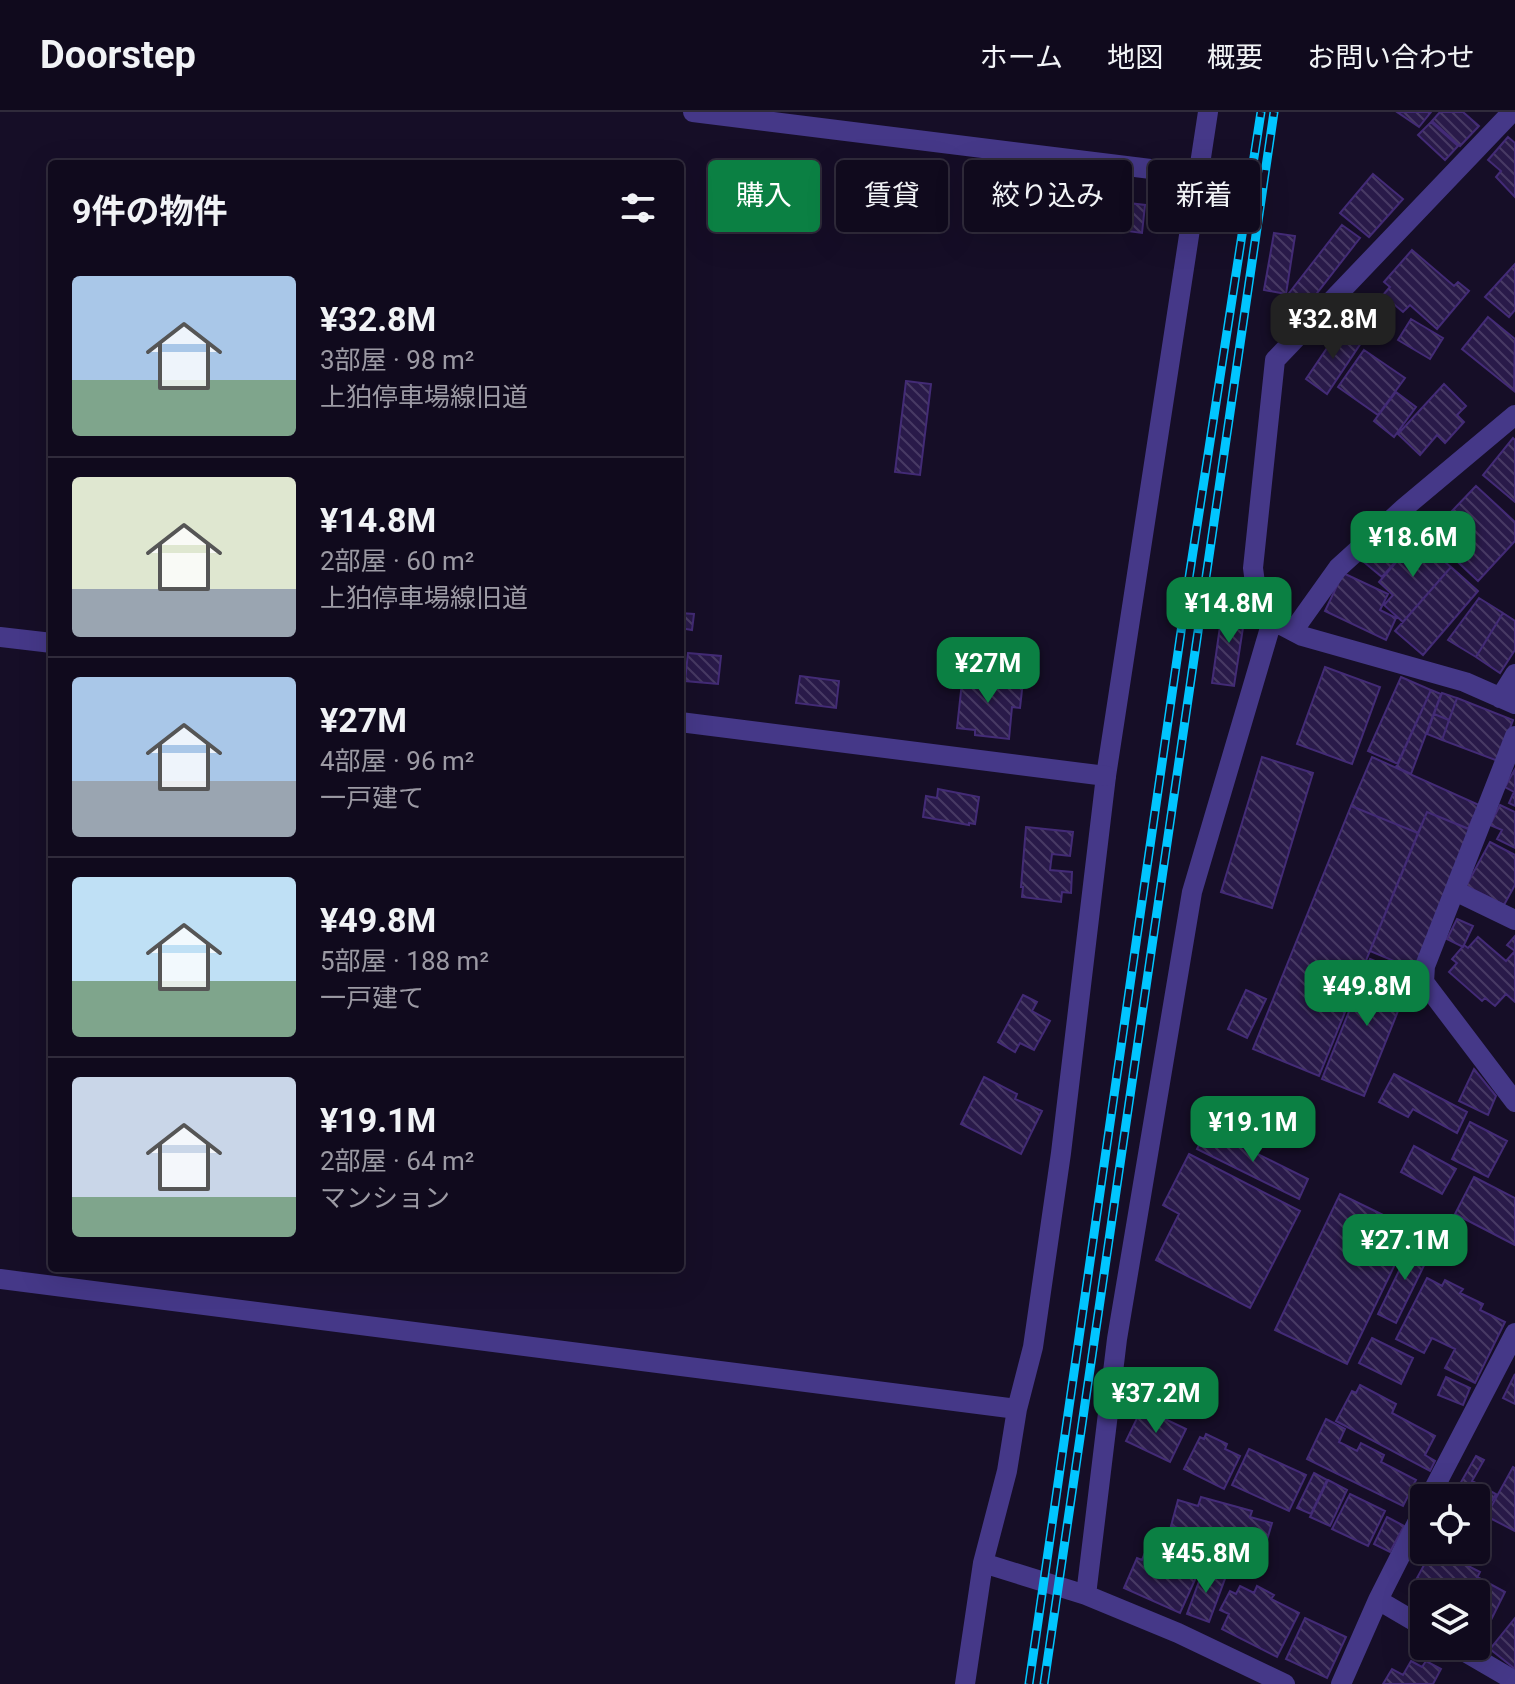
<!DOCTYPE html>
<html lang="ja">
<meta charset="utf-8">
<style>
body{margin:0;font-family:Roboto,"Noto Sans JP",sans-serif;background:#1e182a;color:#f1f3f6;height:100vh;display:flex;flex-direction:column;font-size:30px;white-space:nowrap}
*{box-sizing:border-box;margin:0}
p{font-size:26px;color:#9c9aa4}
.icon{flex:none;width:44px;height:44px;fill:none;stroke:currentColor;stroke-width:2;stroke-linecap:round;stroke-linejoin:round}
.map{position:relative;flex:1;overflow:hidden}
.side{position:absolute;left:48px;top:48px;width:636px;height:1112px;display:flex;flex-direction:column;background:#100a1d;border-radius:8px;box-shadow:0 8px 32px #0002,0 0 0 2px #302b3b}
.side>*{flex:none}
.banner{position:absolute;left:708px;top:48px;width:686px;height:72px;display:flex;gap:16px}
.controls{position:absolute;left:1410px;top:1372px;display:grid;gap:16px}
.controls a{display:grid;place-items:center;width:80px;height:80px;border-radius:8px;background:#100a1d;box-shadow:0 8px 32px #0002,0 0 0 2px #302b3b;font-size:40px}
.price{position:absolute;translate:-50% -68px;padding:0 18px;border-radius:16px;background:#0b8043;color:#fff;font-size:26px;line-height:52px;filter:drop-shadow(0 2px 4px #0008)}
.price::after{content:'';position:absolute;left:50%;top:48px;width:24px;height:18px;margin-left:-12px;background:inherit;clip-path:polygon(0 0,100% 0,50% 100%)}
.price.current{background:#222;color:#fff}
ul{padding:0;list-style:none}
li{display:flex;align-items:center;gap:24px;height:200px;padding:0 24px}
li+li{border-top:2px solid #302b3b}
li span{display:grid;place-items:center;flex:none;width:224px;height:160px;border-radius:8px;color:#555}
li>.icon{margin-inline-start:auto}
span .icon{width:96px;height:96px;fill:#fffc;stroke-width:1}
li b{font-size:34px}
h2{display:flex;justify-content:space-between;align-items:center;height:96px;padding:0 24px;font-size:34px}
.tag{padding:0 28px;border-radius:8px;background:#100a1d;box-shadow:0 8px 32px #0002,0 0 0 2px #302b3b;font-size:28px;line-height:72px}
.tag.current{background:#0b8043;color:#fff}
header{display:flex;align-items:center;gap:48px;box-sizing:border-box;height:112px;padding:0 40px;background:#100a1d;border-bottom:2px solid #302b3b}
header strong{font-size:38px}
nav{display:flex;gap:44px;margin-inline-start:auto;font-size:28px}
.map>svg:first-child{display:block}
</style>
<header>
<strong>Doorstep</strong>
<nav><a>ホーム</a><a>地図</a><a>概要</a><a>お問い合わせ</a></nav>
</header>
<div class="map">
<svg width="1515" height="1572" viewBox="0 0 1515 1572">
<defs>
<pattern id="building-back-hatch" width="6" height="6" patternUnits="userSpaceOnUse" patternTransform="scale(2)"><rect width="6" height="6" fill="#291a49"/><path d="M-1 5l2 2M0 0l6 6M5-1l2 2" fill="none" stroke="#483a64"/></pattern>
</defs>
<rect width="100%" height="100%" fill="#160e27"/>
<!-- building -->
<path fill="url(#building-back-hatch)" stroke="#432b76" stroke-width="2" d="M 1397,0 L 1431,0 L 1419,15 Z
M 1440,0 L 1463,0 L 1479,14 L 1460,34 L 1432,9 Z
M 1431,10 L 1458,34 L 1445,48 L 1418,23 Z
M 1508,25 L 1515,31 L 1515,85 L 1496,65 L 1501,59 L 1488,48 Z
M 1373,62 L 1403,87 L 1369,125 L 1340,101 Z
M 1085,82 L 1095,83 L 1094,87 L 1145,93 L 1142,121 L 1081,113 Z
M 1342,113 L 1360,126 L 1296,208 L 1279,194 Z
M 1274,121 L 1295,124 L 1286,182 L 1264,178 Z
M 1412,138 L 1454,174 L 1458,170 L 1469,179 L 1437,217 L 1410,193 L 1403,200 L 1383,183 L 1390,175 L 1384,170 Z
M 1515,152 L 1515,198 L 1509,205 L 1485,185 Z
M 1488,205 L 1515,227 L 1514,279 L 1462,237 Z
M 1411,207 L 1443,226 L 1430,247 L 1398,228 Z
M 1340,217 L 1361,231 L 1327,282 L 1306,267 Z
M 1364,238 L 1405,266 L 1378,303 L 1338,275 Z
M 906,269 L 931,272 L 920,363 L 895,360 Z
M 1444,272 L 1466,294 L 1457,303 L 1464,310 L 1445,331 L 1437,323 L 1420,343 L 1398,322 Z
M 1396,280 L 1416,295 L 1394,325 L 1374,309 Z
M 1513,326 L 1515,328 L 1515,390 L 1483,363 Z
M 1476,374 L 1515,410 L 1515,429 L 1478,469 L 1429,423 Z
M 1400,407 L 1419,423 L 1382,465 L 1359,446 Z
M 1417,426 L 1451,455 L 1403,510 L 1384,493 L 1393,483 L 1379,470 Z
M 1451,455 L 1478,479 L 1423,543 L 1395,519 Z
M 1343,461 L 1388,482 L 1380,498 L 1396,506 L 1386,528 L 1325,499 Z
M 1229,472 L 1244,474 L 1241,492 L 1226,489 Z
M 1479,486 L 1503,501 L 1476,545 L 1448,528 Z
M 1223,493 L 1246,496 L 1234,574 L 1212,571 Z
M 680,501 L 694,502 L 692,518 L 680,516 Z
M 1503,501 L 1515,509 L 1515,538 L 1500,561 L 1476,545 Z
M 688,541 L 721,544 L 718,572 L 685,569 Z
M 1325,555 L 1380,575 L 1352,652 L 1297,632 Z
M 963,561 L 1023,569 L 1020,596 L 1012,595 L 1009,627 L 975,623 L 975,618 L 957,616 Z
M 800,564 L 839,569 L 836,596 L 796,591 Z
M 1401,565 L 1431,578 L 1398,652 L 1368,639 Z
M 1431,578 L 1441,582 L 1411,662 L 1396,655 Z
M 1442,581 L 1457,586 L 1449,608 L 1434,602 Z
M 1457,586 L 1513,608 L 1498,649 L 1442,628 Z
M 1434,602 L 1449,608 L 1442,628 L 1427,622 Z
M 1262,645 L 1313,661 L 1272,796 L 1221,780 Z
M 1372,645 L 1479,693 L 1468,717 L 1427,700 L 1418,721 L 1351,694 Z
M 1515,657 L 1515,694 L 1509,691 L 1514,680 L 1505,675 Z
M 938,677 L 979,685 L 975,712 L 969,711 L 969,713 L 923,705 L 926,684 L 937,686 Z
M 1500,693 L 1515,700 L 1515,736 L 1497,727 L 1502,718 L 1490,713 Z
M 1351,694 L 1418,721 L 1319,964 L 1253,937 Z
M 1427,700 L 1472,718 L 1415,858 L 1370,839 Z
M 1026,715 L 1073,720 L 1070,744 L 1052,742 L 1050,758 L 1072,760 L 1071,781 L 1062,780 L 1061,790 L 1022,785 L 1023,775 L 1021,775 Z
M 1490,730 L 1515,743 L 1515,773 L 1504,793 L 1466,774 Z
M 1457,807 L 1473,814 L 1463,835 L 1447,827 Z
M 1515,824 L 1515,890 L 1506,882 L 1495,894 L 1485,886 L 1482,889 L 1449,860 L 1457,851 L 1452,847 L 1464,833 L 1468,836 L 1478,825 L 1506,849 L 1515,839 L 1507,833 Z
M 1370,847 L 1412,864 L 1364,984 L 1322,967 Z
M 1246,878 L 1266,887 L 1247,926 L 1228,917 Z
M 1023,883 L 1037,890 L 1032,899 L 1050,909 L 1034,938 L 1020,931 L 1015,940 L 998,930 Z
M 1474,957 L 1496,984 L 1488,1003 L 1459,989 Z
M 1394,962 L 1467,1000 L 1457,1021 L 1413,997 L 1408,1005 L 1379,990 Z
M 984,965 L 1017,982 L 1015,987 L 1042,999 L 1021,1042 L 961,1012 Z
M 1470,1010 L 1507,1029 L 1488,1065 L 1452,1047 Z
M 1207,1017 L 1308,1067 L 1299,1087 L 1197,1037 Z
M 1414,1034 L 1456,1057 L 1442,1082 L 1401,1060 Z
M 1189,1042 L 1300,1099 L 1250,1196 L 1156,1148 L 1179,1102 L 1163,1093 Z
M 1474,1065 L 1515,1086 L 1515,1133 L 1455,1102 Z
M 1340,1082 L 1412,1117 L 1347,1252 L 1275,1218 Z
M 1414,1128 L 1432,1137 L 1396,1211 L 1378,1202 Z
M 1427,1166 L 1442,1174 L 1445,1168 L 1463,1177 L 1460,1181 L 1483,1192 L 1480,1198 L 1505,1210 L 1475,1271 L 1445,1256 L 1455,1237 L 1432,1226 L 1424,1241 L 1396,1227 Z
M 1372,1226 L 1413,1246 L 1401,1272 L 1359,1251 Z
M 1515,1262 L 1515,1292 L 1503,1286 Z
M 1446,1265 L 1470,1276 L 1463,1293 L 1438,1283 Z
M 1360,1273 L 1396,1292 L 1392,1301 L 1435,1324 L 1425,1343 L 1435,1349 L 1430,1359 L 1336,1309 L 1352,1279 L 1356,1281 Z
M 1142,1296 L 1186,1317 L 1170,1350 L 1126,1329 Z
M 1326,1307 L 1345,1317 L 1339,1330 L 1357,1339 L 1361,1331 L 1384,1343 L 1381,1350 L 1416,1368 L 1403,1394 L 1307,1347 Z
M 1206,1322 L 1227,1332 L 1225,1337 L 1240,1344 L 1224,1377 L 1184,1357 L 1200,1325 L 1204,1327 Z
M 1249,1337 L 1306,1363 L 1289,1399 L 1232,1373 Z
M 1476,1344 L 1484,1348 L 1472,1369 L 1496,1382 L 1478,1411 L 1476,1410 L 1476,1386 L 1452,1386 Z
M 1513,1355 L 1515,1356 L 1515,1419 L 1486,1404 Z
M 1314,1361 L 1327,1368 L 1311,1402 L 1297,1396 Z
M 1328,1368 L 1347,1378 L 1330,1414 L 1310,1405 Z
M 1350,1382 L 1385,1399 L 1368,1434 L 1332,1417 Z
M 1201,1385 L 1252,1399 L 1250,1405 L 1272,1411 L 1258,1458 L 1192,1438 L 1193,1434 L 1185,1431 L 1188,1419 L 1171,1414 L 1178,1388 L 1198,1394 Z
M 1387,1405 L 1404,1414 L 1390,1440 L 1374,1432 Z
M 1146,1438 L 1198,1461 L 1180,1501 L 1124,1476 L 1137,1446 L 1142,1448 Z
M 1430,1442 L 1445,1450 L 1449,1444 L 1480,1460 L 1469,1482 L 1424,1482 L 1424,1491 L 1415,1487 L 1424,1470 L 1417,1466 Z
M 1204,1456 L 1226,1464 L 1209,1510 L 1187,1502 Z
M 1479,1466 L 1505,1480 L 1486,1518 L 1476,1514 L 1476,1482 L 1471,1482 Z
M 1240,1474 L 1254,1481 L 1257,1474 L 1274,1483 L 1271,1487 L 1299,1501 L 1277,1545 L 1222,1517 L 1229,1502 L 1220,1498 L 1230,1479 L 1236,1482 Z
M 1305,1506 L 1346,1525 L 1327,1566 L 1286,1547 Z
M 1515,1506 L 1515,1557 L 1490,1537 Z
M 1411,1549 L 1422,1555 L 1426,1549 L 1441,1557 L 1433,1572 L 1383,1572 L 1392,1557 L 1403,1563 Z"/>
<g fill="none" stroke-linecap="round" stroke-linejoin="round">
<!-- minor -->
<path stroke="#453888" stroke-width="20" d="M 693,0 L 1199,63
M 1283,514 L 1302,524 L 1465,570 L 1515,592
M 1293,519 L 1338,456 L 1404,396 L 1515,303
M 1500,586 L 1515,562
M 1515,624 L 1425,854 L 1424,870 L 1515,990
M 1455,779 L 1515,808
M 0,1167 L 1017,1297
M 1429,1386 L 1515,1221
M 983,1451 L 1086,1483
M 1378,1488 L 1424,1515
M 1455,1534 L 1515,1569
M 965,1572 L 983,1451 L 1007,1359 L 1017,1297 L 1033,1235 L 1061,1041 L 1106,664 L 1208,0
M 1285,1572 L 1178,1521 L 1086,1483 L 1117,1227 L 1192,780 L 1272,509 L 1255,471 L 1253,456 L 1275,248 L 1512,0
M 1341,1572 L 1378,1488 L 1424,1397"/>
<!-- tertiary -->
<path stroke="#453888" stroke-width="20" d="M 0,525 L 52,531
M 680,610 L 1106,664"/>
<!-- rail casing -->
<g stroke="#01c5ff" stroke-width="9">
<path id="rail" d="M 1029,1572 L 1186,485 L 1261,0
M 1044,1572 L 1274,0"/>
</g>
<!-- rail -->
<use href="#rail" stroke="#160e27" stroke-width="6" stroke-dasharray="18" stroke-linecap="butt"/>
</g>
</svg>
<div class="controls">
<a><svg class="icon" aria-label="locate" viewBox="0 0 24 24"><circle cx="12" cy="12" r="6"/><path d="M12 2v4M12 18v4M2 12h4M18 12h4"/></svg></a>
<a><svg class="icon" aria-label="layers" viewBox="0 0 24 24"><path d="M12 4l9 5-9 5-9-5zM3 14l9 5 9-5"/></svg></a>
</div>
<b class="price current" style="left:1333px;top:249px">¥32.8M</b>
<b class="price" style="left:1413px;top:467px">¥18.6M</b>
<b class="price" style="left:1229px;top:533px">¥14.8M</b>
<b class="price" style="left:988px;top:593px">¥27M</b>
<b class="price" style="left:1367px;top:916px">¥49.8M</b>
<b class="price" style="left:1253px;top:1052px">¥19.1M</b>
<b class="price" style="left:1405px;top:1170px">¥27.1M</b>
<b class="price" style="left:1156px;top:1323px">¥37.2M</b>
<b class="price" style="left:1206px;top:1483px">¥45.8M</b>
<div class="banner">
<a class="tag current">購入</a>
<a class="tag">賃貸</a>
<a class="tag">絞り込み</a>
<a class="tag">新着</a>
</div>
<section class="side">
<h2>9件の物件<svg class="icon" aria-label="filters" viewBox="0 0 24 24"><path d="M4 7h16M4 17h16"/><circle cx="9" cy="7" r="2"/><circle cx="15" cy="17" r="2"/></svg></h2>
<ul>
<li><span style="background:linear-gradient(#a9c7e8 65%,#7fa58c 0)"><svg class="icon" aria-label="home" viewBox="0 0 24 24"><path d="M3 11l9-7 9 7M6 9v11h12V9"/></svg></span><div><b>¥32.8M</b><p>3部屋 · 98 m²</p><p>上狛停車場線旧道</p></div></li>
<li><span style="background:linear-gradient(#dfe7d0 70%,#9aa5b1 0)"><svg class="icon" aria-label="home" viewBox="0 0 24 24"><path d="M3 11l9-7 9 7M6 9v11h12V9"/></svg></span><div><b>¥14.8M</b><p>2部屋 · 60 m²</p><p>上狛停車場線旧道</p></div></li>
<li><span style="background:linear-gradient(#a9c7e8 65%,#9aa5b1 0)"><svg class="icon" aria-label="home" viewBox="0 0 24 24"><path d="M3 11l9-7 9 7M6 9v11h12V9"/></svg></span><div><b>¥27M</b><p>4部屋 · 96 m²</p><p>一戸建て</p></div></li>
<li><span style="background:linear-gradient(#bfe0f5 65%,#7fa58c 0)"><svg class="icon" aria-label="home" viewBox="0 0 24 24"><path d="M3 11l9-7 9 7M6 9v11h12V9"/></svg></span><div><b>¥49.8M</b><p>5部屋 · 188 m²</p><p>一戸建て</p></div></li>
<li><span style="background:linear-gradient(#c9d6e8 75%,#7fa58c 0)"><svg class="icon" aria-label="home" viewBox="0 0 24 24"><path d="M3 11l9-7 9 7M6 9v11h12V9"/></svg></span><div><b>¥19.1M</b><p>2部屋 · 64 m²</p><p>マンション</p></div></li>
</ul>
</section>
</div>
